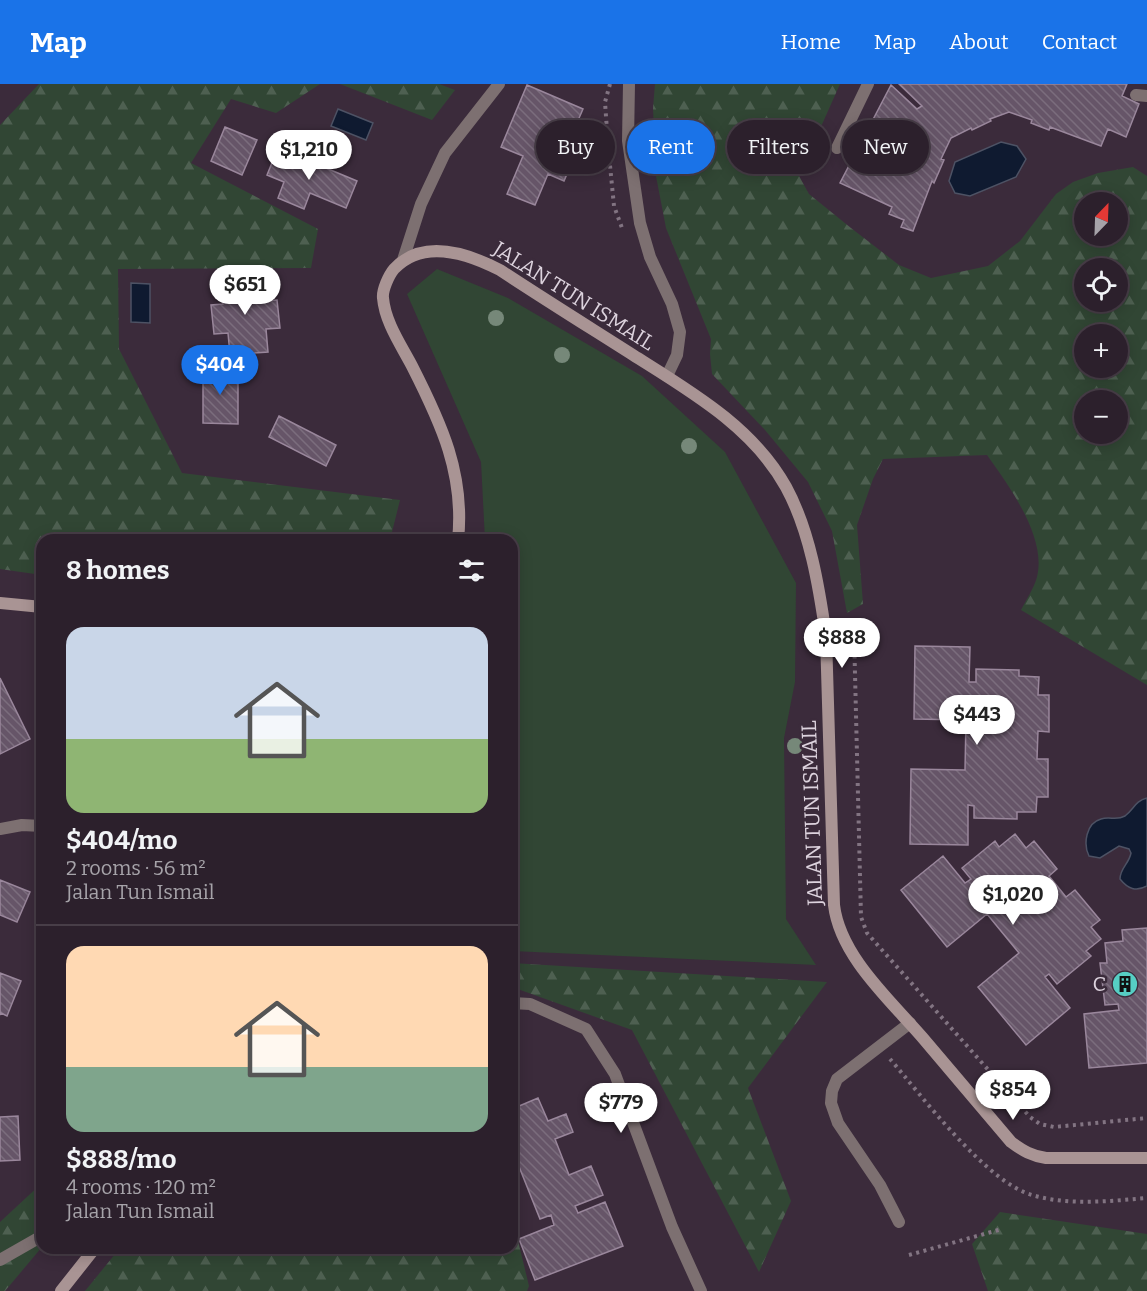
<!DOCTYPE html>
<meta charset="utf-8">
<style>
body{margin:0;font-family:Bitter,serif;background:#342834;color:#f1f3f6;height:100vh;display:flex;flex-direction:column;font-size:22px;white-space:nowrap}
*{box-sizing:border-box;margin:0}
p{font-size:20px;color:#a6a3a9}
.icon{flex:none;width:33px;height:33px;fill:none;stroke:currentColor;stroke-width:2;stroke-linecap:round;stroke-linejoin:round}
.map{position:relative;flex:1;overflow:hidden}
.details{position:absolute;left:36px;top:450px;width:482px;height:720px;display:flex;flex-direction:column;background:#2c202c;border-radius:18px;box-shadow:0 3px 15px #0003,0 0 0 2px #483e48}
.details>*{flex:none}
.banner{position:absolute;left:536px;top:36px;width:520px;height:54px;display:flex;gap:12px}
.needle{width:39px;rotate:23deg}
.buttons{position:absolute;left:1074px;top:108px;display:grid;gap:12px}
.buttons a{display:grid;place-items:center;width:54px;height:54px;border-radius:50%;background:#2c202c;box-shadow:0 3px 15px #0003,0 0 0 2px #483e48;font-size:30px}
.price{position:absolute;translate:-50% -51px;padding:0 14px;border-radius:21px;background:#fff;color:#222;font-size:20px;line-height:39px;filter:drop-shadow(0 2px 3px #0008)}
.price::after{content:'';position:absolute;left:50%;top:36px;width:18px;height:14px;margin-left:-9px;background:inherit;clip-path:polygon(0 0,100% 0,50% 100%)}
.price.selected{background:#1a73e8;color:#fff}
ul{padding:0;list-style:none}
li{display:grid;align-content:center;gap:12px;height:318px;padding:0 30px}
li+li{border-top:2px solid #483e48}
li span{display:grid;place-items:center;height:186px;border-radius:18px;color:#555}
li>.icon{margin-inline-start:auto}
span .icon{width:108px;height:108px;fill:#fffc;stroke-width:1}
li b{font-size:26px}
h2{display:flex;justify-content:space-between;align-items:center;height:72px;padding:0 30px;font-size:26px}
.tag{padding:0 21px;border-radius:27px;background:#2c202c;box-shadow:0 3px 15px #0003,0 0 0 2px #483e48;font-size:21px;line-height:54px}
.tag.selected{background:#1a73e8;color:#fff}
header{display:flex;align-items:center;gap:36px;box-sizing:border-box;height:84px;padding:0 30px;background:#1a73e8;color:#fff}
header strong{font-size:28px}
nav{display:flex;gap:33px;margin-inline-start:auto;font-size:21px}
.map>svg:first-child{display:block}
</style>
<header>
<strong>Map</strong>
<nav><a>Home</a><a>Map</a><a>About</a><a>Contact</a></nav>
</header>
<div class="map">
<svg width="1147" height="1207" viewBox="0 0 1147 1207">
<defs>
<pattern id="forest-firs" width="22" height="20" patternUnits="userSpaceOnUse" patternTransform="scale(1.5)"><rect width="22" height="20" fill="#314634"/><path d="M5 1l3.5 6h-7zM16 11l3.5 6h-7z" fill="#4e6051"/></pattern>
<pattern id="building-back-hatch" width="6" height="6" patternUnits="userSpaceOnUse" patternTransform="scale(1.5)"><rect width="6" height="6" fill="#665568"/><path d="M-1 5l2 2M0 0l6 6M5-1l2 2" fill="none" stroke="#7b6d7d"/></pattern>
</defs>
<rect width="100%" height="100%" fill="#3b2b3b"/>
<!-- green -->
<path fill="#314634" d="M 437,185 L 508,214 L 642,292 L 725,368 L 796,499 L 795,598 L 784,654 L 786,835 L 816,881 L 512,867 L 512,456 L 485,456 L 481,378 L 407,210 Z"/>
<!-- forest -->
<path fill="url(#forest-firs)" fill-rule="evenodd" d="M 39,0 L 320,0 L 276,29 L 231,15 L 191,79 L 318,145 L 311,184 L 118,185 L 119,265 L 182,389 L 400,416 L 390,456 L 42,456 L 42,491 L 0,485 L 0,41 Z
M 340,0 L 439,0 L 455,6 L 432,36 Z
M 655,0 L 840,0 L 799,92 L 809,110 L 851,144 L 899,181 L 931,194 L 988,182 L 1020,157 L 1056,110 L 1073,98 L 1098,89 L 1133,83 L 1147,92 L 1147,601 L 1021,526 C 1026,516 1034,504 1037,493 C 1047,453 1009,402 987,371 L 883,375 L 873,395 L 857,441 L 863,520 L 847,529 L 832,447 L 808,398 L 765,346 L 712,290 L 710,270 L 711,255 L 666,144 L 656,92 L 653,24 ZM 1118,118 L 1118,152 L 1084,152 L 1084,118 ZM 1118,184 L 1118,218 L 1084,218 L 1084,184 ZM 1084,250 L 1118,250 L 1118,284 L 1084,284 ZM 1118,316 L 1118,350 L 1084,350 L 1084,316 Z
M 512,879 L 827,898 L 748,1004 L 791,1117 L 759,1188 L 632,946 L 512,903 Z
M 42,1099 L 42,1163 L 5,1207 L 0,1207 L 0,1138 Z
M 1000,1128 L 1147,1150 L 1147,1207 L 988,1207 L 972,1160 Z
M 512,1132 L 529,1202 L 527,1207 L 85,1207 L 120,1164 L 512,1164 Z"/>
<!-- water -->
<path fill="#0f1a30" stroke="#4d5264" stroke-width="1.5" d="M 338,25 L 373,39 L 366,56 L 331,42 Z
M 1001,58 L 1017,62 L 1026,75 L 1016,93 L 970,112 L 955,109 L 949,97 L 955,78 Z
M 131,199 L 150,200 L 150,239 L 131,238 Z
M 1147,714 L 1147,802 C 1136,808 1128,805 1120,795 C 1120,784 1129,780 1131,769 L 1129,765 L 1119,762 L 1100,774 L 1089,772 C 1083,760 1086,739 1101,735 C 1110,732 1116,737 1125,732 C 1134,725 1135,717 1147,714 Z"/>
<!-- building -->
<path fill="url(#building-back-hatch)" stroke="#9a879c" stroke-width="1.5" d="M 899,0 L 1127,0 L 1122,12 L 1139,20 L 1126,53 L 1108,45 L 1101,62 L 1050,43 L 1049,46 L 1031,39 L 1032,36 L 1009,28 L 990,35 L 991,37 L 972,46 L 971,44 L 951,54 L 941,75 L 944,76 L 934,99 L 932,97 L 913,147 L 901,143 L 904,136 L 889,130 L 892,123 L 840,99 L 891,1 L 917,25 L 922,22 Z
M 527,1 L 583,25 L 573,48 L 583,52 L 564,97 L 548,90 L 535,121 L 507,110 L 523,72 L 501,63 Z
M 225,43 L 257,56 L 242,91 L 211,77 Z
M 278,64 L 357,97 L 346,124 L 310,109 L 304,125 L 278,114 L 284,98 L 267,91 Z
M 262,195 L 264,217 L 277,216 L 280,244 L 266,245 L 268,268 L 230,271 L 228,249 L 214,250 L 211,221 L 223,220 L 221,198 Z
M 203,283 L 238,284 L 238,340 L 203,339 Z
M 279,332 L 336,361 L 326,382 L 269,353 Z
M 915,562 L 970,563 L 969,598 L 976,598 L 976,585 L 1019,586 L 1019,592 L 1039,593 L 1038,611 L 1049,611 L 1049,648 L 1038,647 L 1037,675 L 1048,675 L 1048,713 L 1037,713 L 1036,728 L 1017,728 L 1017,735 L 974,734 L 974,722 L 968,721 L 968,761 L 910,760 L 911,685 L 965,686 L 966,636 L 914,635 Z
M 0,594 L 30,655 L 0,670 Z
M 1015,750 L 1026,764 L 1034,757 L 1057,785 L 1049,792 L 1066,813 L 1075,806 L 1100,836 L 1091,843 L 1101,855 L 1086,867 L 1091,872 L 1057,900 L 1049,890 L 1045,893 L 1070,924 L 1026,961 L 978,903 L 1019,869 L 987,830 L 947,863 L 901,806 L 943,772 L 965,799 L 971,795 L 962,784 L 995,757 L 999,763 Z
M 0,796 L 30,808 L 17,838 L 0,831 Z
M 1147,844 L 1147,979 L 1089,984 L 1084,930 L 1119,926 L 1118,920 L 1105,921 L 1100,879 L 1107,879 L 1105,859 L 1123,857 L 1122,846 Z
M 0,889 L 21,897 L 7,932 L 1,929 L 0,931 Z
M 538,1014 L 548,1037 L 566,1030 L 573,1048 L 555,1055 L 569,1091 L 591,1082 L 603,1111 L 575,1122 L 578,1129 L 605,1118 L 623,1162 L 535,1196 L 519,1155 L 554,1141 L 551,1131 L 540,1135 L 512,1065 L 512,1025 Z
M 18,1032 L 20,1076 L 0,1077 L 0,1033 Z"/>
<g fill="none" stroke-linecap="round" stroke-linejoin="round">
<!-- path -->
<path stroke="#827482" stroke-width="4" stroke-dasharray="3 4.5" stroke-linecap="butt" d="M 610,0 L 605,18 L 608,61 L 614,122 L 622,144
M 648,42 L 651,79
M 854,549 L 861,833 L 867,849 L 1030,1033 L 1040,1040 L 1054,1043 L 1147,1034
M 890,975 C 922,1012 986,1098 1032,1111 C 1069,1122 1109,1117 1147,1114
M 909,1171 L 1002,1145"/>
<!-- lane -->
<path stroke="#7d7071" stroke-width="12" d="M 1136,11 L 1147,12
M 837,64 L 868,0
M 403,176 L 421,120 L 445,69 L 499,0
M 899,1138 L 880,1101 L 838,1039 L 831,1019 L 832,1007 L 837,995 L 910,939
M 0,1176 L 42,1152"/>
<!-- street -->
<path stroke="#7d7071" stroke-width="12" d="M 629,0 L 628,57 L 640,139 L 650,173 L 672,220 L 680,248 L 677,271 L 667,292
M 0,745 L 22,741 L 42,742
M 512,919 L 530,920 L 586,945 L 615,990 L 672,1143 L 701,1207"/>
<!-- secondary -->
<path stroke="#a99494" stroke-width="12" d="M 458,456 C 465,390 441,339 412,282 C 401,261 385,238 383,214 C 382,206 389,191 394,185 C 423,154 467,169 500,186 C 544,215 589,243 633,271 C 690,307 753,343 786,403 C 810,447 819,503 826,552 L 834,821 C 840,872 890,916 922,953 C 952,988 981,1023 1011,1058 C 1023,1067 1032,1072 1046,1074 L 1147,1074
M 0,519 L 42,523
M 61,1207 L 95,1164"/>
</g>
<!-- trees -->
<g fill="#768879">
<circle cx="496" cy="234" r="8"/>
<circle cx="562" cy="271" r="8"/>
<circle cx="689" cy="362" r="8"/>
<circle cx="795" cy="662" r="8"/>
</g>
<!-- icons -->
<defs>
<g id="building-disc" transform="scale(1.35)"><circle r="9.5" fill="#56cec4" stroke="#3b2b3b"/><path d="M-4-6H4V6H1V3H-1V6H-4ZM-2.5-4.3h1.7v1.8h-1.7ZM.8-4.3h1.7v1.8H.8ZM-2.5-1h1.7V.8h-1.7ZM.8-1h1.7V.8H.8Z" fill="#111"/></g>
</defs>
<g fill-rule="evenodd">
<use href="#building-disc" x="1125" y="900"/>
</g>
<g text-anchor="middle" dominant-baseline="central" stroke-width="5" stroke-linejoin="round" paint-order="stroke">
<!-- street labels -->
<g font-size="21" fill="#ddd3de" stroke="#3b2b3b">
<text transform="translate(574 212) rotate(32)">JALAN TUN ISMAIL</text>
<text transform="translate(812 729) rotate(-92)">JALAN TUN ISMAIL</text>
</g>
<!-- poi labels -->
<g font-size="21" fill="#ddd3de" stroke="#3b2b3b" text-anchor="end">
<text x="1106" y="900">C</text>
</g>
</g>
</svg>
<div class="buttons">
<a><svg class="needle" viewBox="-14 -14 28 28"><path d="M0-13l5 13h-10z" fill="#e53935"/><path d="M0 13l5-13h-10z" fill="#a6a3a9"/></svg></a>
<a><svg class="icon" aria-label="locate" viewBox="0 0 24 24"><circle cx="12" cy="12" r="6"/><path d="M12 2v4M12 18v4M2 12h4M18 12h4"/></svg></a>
<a>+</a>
<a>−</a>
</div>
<b class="price" style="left:309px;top:97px">$1,210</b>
<b class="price" style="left:245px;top:232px">$651</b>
<b class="price selected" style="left:220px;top:312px">$404</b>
<b class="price" style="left:842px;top:585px">$888</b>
<b class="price" style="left:977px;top:662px">$443</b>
<b class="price" style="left:1013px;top:842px">$1,020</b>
<b class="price" style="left:1013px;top:1037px">$854</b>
<b class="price" style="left:621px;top:1050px">$779</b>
<div class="banner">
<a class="tag">Buy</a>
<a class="tag selected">Rent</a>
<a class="tag">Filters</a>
<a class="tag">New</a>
</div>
<section class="details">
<h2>8 homes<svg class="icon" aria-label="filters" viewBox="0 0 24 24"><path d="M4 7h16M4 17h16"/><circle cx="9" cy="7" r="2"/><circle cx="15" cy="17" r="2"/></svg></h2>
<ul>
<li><span style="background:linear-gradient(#c9d6e8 60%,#8fb573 0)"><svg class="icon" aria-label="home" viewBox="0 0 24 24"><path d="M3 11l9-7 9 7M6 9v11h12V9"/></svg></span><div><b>$404/mo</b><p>2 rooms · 56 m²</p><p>Jalan Tun Ismail</p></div></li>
<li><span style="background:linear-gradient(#ffd9b3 65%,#7fa58c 0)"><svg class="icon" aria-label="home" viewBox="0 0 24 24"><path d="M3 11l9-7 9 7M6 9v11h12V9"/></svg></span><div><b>$888/mo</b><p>4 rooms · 120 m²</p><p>Jalan Tun Ismail</p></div></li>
</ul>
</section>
</div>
